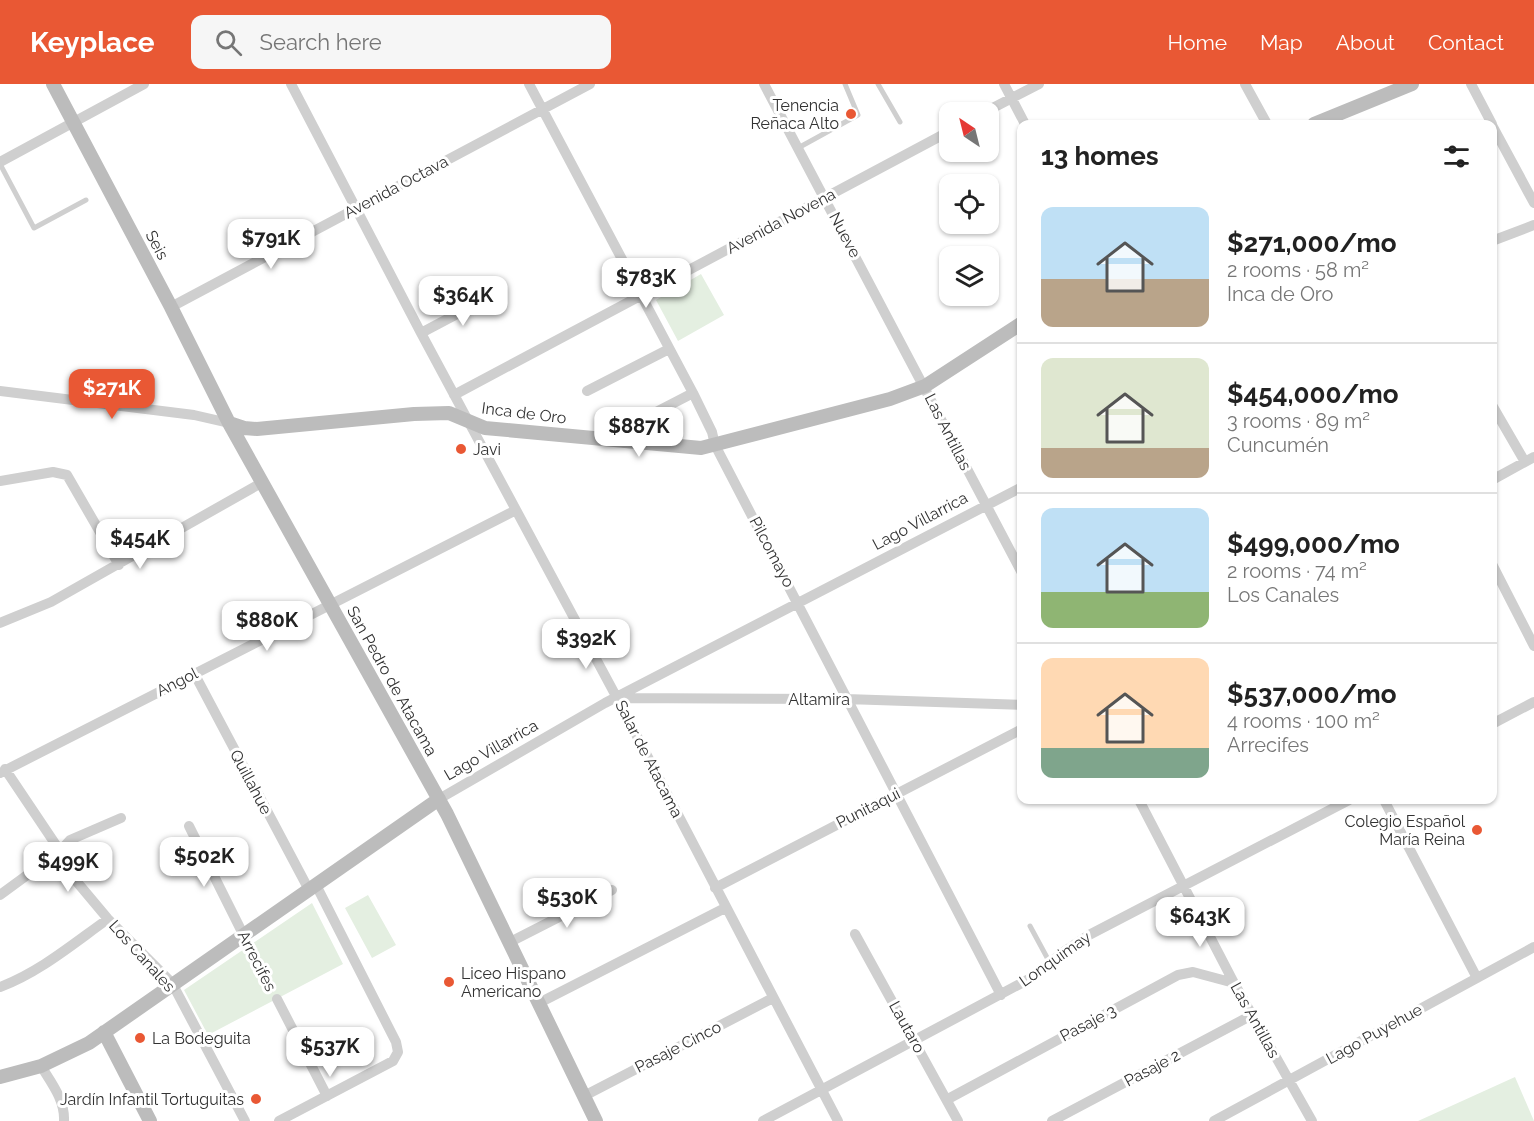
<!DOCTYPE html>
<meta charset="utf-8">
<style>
body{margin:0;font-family:Raleway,sans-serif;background:#f6f6f6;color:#222;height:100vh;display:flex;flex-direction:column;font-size:22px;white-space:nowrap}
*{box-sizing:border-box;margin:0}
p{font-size:20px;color:#767676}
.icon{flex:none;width:33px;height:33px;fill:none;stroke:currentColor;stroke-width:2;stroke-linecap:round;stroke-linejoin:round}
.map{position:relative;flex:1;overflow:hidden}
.details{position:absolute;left:1017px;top:36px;width:480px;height:684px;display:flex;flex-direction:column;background:#fff;border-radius:12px;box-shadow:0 2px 4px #0004}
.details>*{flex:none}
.needle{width:39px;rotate:325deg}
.fabs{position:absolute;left:939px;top:18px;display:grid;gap:12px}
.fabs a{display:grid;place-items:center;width:60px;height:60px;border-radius:12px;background:#fff;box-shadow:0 2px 4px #0004;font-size:30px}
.price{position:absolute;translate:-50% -51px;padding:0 14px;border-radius:12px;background:#fff;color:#222;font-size:20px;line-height:39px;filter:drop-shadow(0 2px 3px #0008)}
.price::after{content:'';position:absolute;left:50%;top:36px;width:18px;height:14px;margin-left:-9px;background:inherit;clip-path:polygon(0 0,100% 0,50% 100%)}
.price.selected{background:#e95834;color:#fff}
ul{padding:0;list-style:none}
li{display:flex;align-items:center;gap:18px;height:150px;padding:0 24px}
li+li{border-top:2px solid #e0e0e0}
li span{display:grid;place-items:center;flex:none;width:168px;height:120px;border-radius:12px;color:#555}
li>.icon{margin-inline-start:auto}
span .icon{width:72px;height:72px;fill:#fffc;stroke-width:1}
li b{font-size:26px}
h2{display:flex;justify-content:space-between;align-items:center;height:72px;padding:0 24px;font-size:26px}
header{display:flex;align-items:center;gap:36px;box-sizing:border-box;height:84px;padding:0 30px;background:#e95834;color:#fff}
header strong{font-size:28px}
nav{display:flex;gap:33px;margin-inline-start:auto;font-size:21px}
.search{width:420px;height:54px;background:#f6f6f6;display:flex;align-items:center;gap:15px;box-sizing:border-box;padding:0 21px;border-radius:12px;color:#767676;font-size:22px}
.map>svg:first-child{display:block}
</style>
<header>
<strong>Keyplace</strong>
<div class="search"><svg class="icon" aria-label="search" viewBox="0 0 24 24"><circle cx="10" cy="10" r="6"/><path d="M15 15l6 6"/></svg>Search here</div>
<nav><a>Home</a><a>Map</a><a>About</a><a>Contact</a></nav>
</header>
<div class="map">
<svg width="1534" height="1037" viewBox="0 0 1534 1037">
<rect width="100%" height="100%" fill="#fff"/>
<!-- grass -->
<path fill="#e4efe1" d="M 701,190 L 724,231 L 678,257 L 656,216 Z
M 368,811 L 396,861 L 372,874 L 345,824 Z
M 312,819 L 343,880 L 208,951 L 184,906 Z
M 1515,993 L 1534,1037 L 1418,1037 Z"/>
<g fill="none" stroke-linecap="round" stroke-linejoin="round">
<!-- path -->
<path stroke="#cfcfcf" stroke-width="2" stroke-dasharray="3 3" stroke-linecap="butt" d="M 249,862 L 271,905"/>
<!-- lane -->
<path stroke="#cfcfcf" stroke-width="5" d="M 878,0 L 900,38
M 798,64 L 858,31 L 845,0
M 0,80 L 34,144 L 86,116
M 1030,842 L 1050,879"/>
<!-- street -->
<path stroke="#cfcfcf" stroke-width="10" d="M 291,0 L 421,249 L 617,614 L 838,1037
M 529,0 L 693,309 L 712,348 L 715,361 L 1001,911
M 764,0 L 1022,489
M 1004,0 L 1025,40
M 1245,0 L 1267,40
M 1471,0 L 1492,40
M 985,28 L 1039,0
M 1492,41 L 1534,119
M 0,78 L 144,0
M 1492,157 L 1534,141
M 171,223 L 590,0
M 421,249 L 491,212
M 0,307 L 194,331 L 229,339
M 587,307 L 669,265
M 454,311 L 950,47
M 1492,321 L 1525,378
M 637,338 L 693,309
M 1492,396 L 1534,373
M 0,397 L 53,388 L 67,391 L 119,481
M 1492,480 L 1534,562
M 0,539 L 51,518 L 263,398
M 194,589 L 309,806
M 620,614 L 846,615 L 1022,621
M 1492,640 L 1534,618
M 5,685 L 60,767 L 77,798 L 108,835 L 172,899 L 245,1037
M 0,689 L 516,426
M 439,715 L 605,619 L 1022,403
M 1139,716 L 1234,899 L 1312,1037
M 1384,716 L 1477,894
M 189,742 L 244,852
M 715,804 L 1022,645
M 0,811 L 60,767 L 70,756 L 121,734
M 855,850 L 958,1037
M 510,858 L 612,806
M 0,903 C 40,888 74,859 108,835
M 277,915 L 327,1012
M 539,919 L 725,824
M 41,982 C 52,1000 65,1016 64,1037
M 584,1012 L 773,914
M 948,1015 L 1178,891 L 1193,888 L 1234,899
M 279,1037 L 393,977 L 398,968 L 396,958 L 316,801
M 763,1037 L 1031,894 L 1062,869 L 1089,851 L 1349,716
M 1052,1037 L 1252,931
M 1214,1037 L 1534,863"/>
<!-- secondary -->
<path stroke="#bcbcbc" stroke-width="14" d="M 53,0 L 171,223 L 229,339 L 447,730 L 596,1037
M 1314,40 L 1412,0
M 229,339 L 244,344 L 257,345 L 414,330 L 449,329 L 485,344 L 701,364 L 890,315 L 925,302 L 1022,239
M 104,948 L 150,1037
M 0,993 L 41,982 L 89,959 L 439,715"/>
</g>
<!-- markers -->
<g fill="#e95834" stroke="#fff" stroke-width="2">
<circle cx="851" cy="30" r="6"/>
<circle cx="461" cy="365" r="6"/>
<circle cx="1477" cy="746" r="6"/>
<circle cx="449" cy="898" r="6"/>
<circle cx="140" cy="954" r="6"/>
<circle cx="256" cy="1015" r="6"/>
</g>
<g text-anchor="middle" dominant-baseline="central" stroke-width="6" stroke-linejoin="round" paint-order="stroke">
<!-- poi labels -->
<g font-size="16" fill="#323232" stroke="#fff" text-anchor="end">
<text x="839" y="21">Tenencia<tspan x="839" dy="18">Reñaca Alto</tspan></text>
<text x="473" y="365" text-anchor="start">Javi</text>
<text x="1465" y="737">Colegio Español<tspan x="1465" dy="18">María Reina</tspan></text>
<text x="461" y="889" text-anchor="start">Liceo Hispano<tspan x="461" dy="18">Americano</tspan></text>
<text x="152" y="954" text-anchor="start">La Bodeguita</text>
<text x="244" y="1015">Jardín Infantil Tortuguitas</text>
</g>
<!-- street labels -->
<g font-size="16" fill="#323232" stroke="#fff">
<text transform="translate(396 103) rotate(-28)">Avenida Octava</text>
<text transform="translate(781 137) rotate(-28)">Avenida Novena</text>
<text transform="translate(845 151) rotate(62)">Nueve</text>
<text transform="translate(157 161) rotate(62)">Seis</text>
<text transform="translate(524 329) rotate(7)">Inca de Oro</text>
<text transform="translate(948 348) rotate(63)">Las Antillas</text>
<text transform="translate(920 437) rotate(-28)">Lago Villarrica</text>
<text transform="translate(772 468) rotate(62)">Pilcomayo</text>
<text transform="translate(392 597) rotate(61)">San Pedro de Atacama</text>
<text transform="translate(177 598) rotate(-27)">Angol</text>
<text x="819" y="615">Altamira</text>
<text transform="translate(491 666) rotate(-30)">Lago Villarrica</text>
<text transform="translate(649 675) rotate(63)">Salar de Atacama</text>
<text transform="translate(251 698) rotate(62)">Quillahue</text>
<text transform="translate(868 724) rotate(-27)">Punitaqui</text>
<text transform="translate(142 872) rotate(48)">Los Canales</text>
<text transform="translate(1055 875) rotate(-35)">Lonquimay</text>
<text transform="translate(257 877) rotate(63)">Arrecifes</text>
<text transform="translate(1255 936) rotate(61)">Las Antillas</text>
<text transform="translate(1088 939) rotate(-28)">Pasaje 3</text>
<text transform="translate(907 943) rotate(61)">Lautaro</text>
<text transform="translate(1374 950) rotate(-29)">Lago Puyehue</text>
<text transform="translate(678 963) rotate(-27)">Pasaje Cinco</text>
<text transform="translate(1152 984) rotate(-28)">Pasaje 2</text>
</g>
</g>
</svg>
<div class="fabs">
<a><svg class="needle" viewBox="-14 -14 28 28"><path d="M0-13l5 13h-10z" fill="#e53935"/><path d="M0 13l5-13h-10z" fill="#767676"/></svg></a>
<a><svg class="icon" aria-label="locate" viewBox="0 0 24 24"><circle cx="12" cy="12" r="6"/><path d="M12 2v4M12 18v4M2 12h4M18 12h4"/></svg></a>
<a><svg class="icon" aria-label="layers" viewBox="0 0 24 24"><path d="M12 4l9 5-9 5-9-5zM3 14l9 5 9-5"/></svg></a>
</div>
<b class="price" style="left:271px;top:186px">$791K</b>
<b class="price" style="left:646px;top:225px">$783K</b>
<b class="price" style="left:463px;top:243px">$364K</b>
<b class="price selected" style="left:112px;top:336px">$271K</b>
<b class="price" style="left:639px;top:374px">$887K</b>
<b class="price" style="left:140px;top:486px">$454K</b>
<b class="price" style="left:267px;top:568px">$880K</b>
<b class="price" style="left:586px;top:586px">$392K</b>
<b class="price" style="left:204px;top:804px">$502K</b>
<b class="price" style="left:68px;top:809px">$499K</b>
<b class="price" style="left:567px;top:845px">$530K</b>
<b class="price" style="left:1200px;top:864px">$643K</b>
<b class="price" style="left:330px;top:994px">$537K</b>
<section class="details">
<h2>13 homes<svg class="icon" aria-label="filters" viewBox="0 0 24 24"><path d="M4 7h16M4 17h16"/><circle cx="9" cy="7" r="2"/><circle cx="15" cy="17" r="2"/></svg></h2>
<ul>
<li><span style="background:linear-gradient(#bfe0f5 60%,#b9a48a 0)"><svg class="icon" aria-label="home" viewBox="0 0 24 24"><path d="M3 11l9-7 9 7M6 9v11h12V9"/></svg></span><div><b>$271,000/mo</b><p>2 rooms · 58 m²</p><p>Inca de Oro</p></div></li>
<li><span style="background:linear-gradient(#dfe7d0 75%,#b9a48a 0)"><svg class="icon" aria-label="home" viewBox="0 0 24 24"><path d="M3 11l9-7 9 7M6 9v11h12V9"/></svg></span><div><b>$454,000/mo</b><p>3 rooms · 89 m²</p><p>Cuncumén</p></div></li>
<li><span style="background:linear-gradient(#bfe0f5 70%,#8fb573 0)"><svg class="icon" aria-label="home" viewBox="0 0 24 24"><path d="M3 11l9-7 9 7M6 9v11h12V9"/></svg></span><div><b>$499,000/mo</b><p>2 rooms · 74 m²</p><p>Los Canales</p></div></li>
<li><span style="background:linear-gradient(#ffd9b3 75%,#7fa58c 0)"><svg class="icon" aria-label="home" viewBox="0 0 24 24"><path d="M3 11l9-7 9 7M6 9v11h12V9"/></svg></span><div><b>$537,000/mo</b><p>4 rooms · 100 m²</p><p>Arrecifes</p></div></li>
</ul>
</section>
</div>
